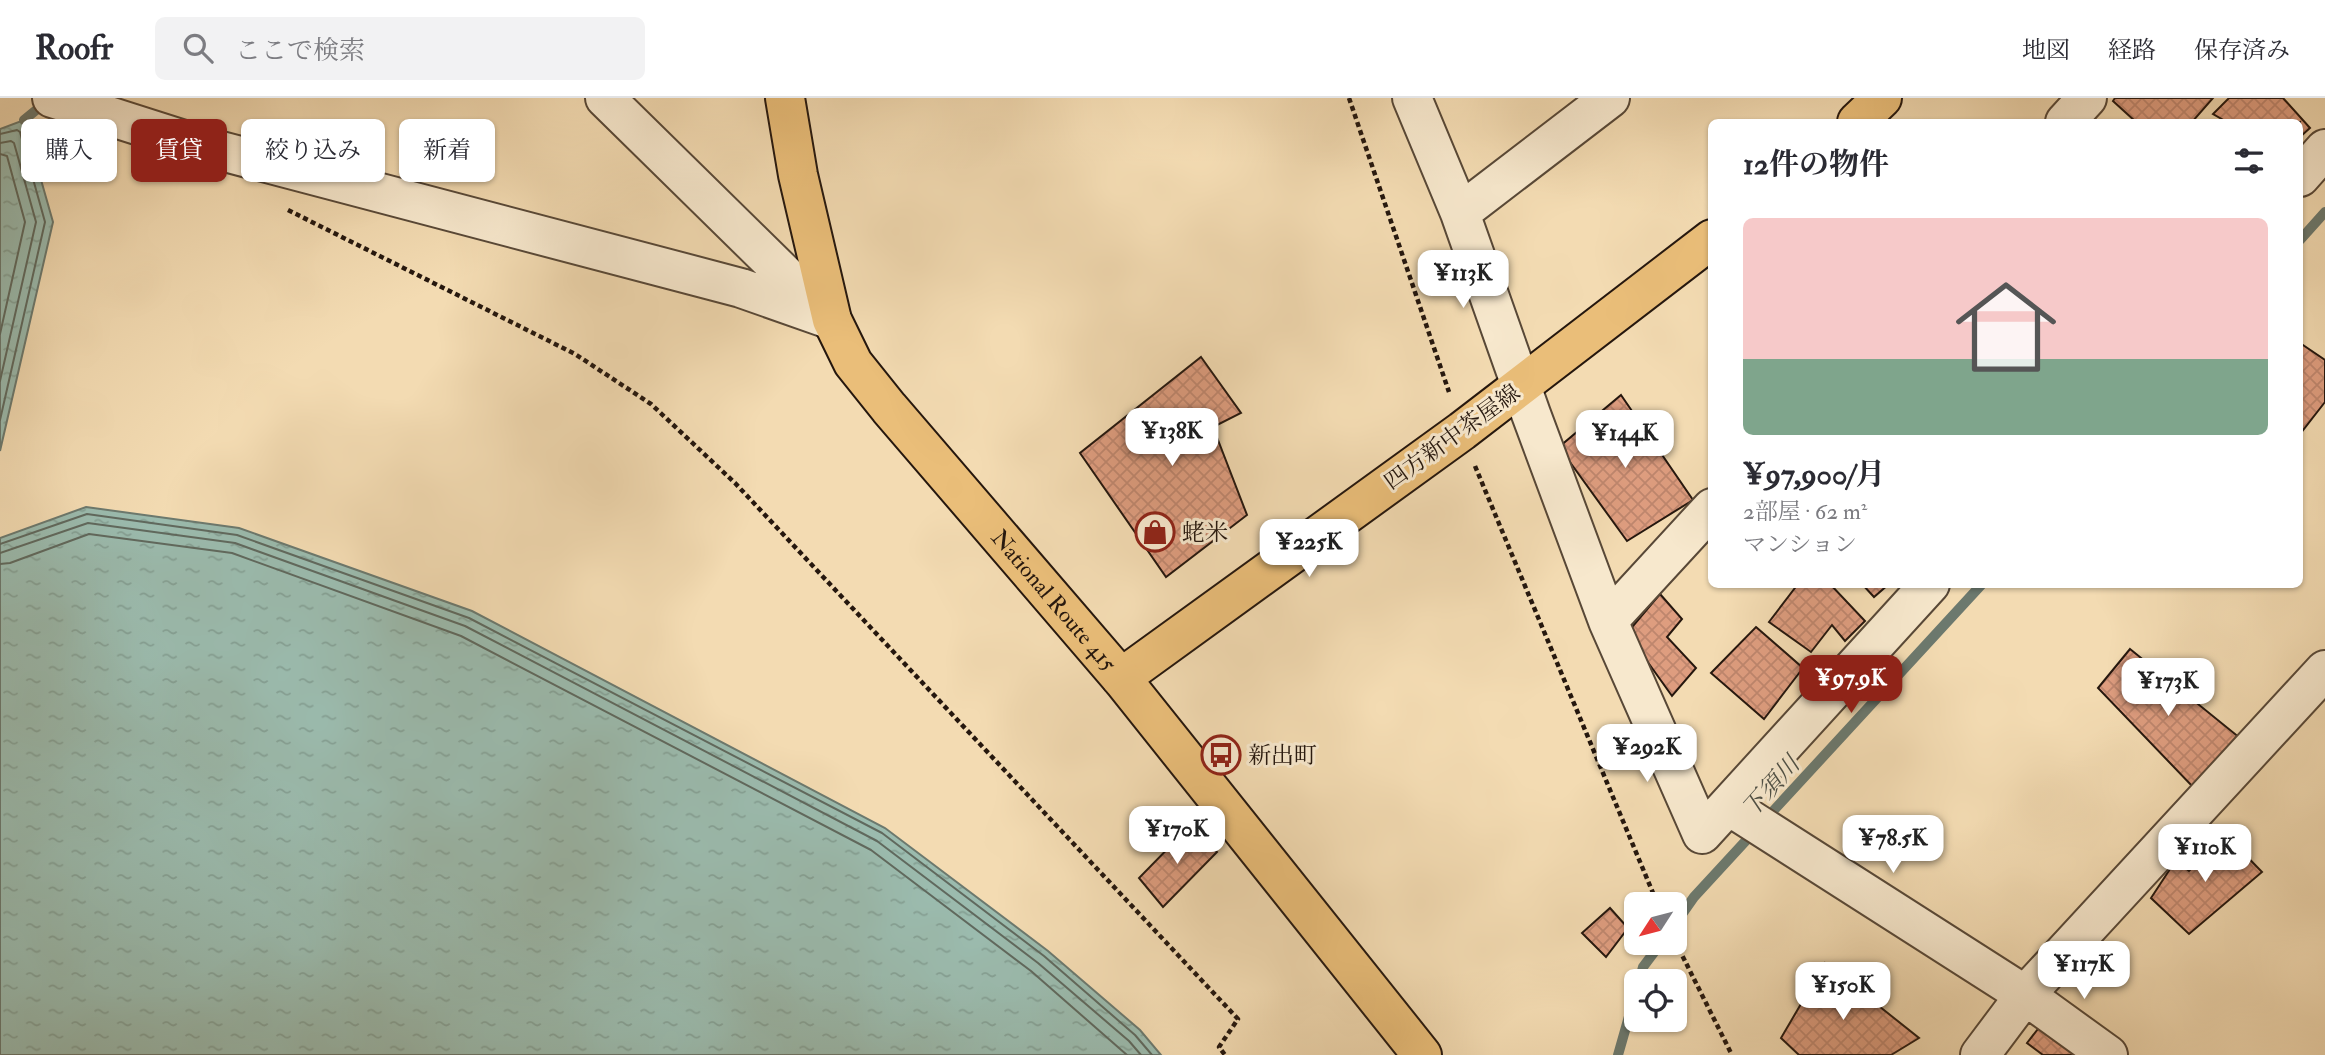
<!DOCTYPE html>
<html lang="ja">
<meta charset="utf-8">
<style>
body{margin:0;font-family:"IM FELL Double Pica","Noto Serif JP",serif;background:#f2f2f3;color:#2b2b33;height:100vh;display:flex;flex-direction:column;font-size:26px;white-space:nowrap}
*{box-sizing:border-box;margin:0}
p{font-size:23px;color:#7c7c81}
.icon{flex:none;width:38px;height:38px;fill:none;stroke:currentColor;stroke-width:2;stroke-linecap:round;stroke-linejoin:round}
.map{position:relative;flex:1;overflow:hidden}
.sheet{position:absolute;left:1708px;top:21px;width:595px;height:469px;display:flex;flex-direction:column;background:#fff;border-radius:10px;box-shadow:0 2px 5px #0004}
.sheet>*{flex:none}
.hud{position:absolute;left:21px;top:21px;width:665px;height:63px;display:flex;gap:14px}
.needle{width:46px;rotate:234deg}
.buttons{position:absolute;left:1624px;top:794px;display:grid;gap:14px}
.buttons a{display:grid;place-items:center;width:63px;height:63px;border-radius:10px;background:#fff;box-shadow:0 2px 5px #0004;font-size:35px}
.price{position:absolute;translate:-50% -60px;padding:0 16px;border-radius:14px;background:#fff;color:#222;font-size:23px;line-height:46px;filter:drop-shadow(0 2px 4px #0008)}
.price::after{content:'';position:absolute;left:50%;top:42px;width:21px;height:16px;margin-left:-10px;background:inherit;clip-path:polygon(0 0,100% 0,50% 100%)}
.price.on{background:#8f2418;color:#fff}
ul{padding:0;list-style:none}
li{display:grid;align-content:center;gap:14px;height:371px;padding:0 35px}
li+li{border-top:2px solid #e1e1e2}
li span{display:grid;place-items:center;height:217px;border-radius:10px;color:#555}
li>.icon{margin-inline-start:auto}
span .icon{width:126px;height:126px;fill:#fffc;stroke-width:1}
li b{font-size:30px}
h2{display:flex;justify-content:space-between;align-items:center;height:84px;padding:0 35px;font-size:30px}
.pill{padding:0 24px;border-radius:10px;background:#fff;box-shadow:0 2px 5px #0004;font-size:24px;line-height:63px}
.pill.on{background:#8f2418;color:#fff}
header{display:flex;align-items:center;gap:42px;box-sizing:border-box;height:98px;padding:0 35px;background:#fff;border-bottom:2px solid #e1e1e2}
header strong{font-size:33px}
nav{display:flex;gap:38px;margin-inline-start:auto;font-size:24px}
.search{width:490px;height:63px;background:#f2f2f3;display:flex;align-items:center;gap:18px;box-sizing:border-box;padding:0 24px;border-radius:10px;color:#7c7c81;font-size:26px}
.map>svg:first-child{display:block}
</style>
<header>
<strong>Roofr</strong>
<div class="search"><svg class="icon" aria-label="search" viewBox="0 0 24 24"><circle cx="10" cy="10" r="6"/><path d="M15 15l6 6"/></svg>ここで検索</div>
<nav><a>地図</a><a>経路</a><a>保存済み</a></nav>
</header>
<div class="map">
<svg width="2325" height="957" viewBox="0 0 2325 957">
<defs>
<pattern id="water-ripples" width="26" height="14" patternUnits="userSpaceOnUse" patternTransform="scale(1.75)"><rect width="26" height="14" fill="#9bbbae"/><path d="M2 4q2-2 4 0t4 0M15 11q2-2 4 0t4 0" fill="none" stroke="#85a094"/></pattern>
<pattern id="building-cross-hatch" width="8" height="8" patternUnits="userSpaceOnUse" patternTransform="scale(1.75)"><rect width="8" height="8" fill="#de9d7f"/><path d="M0 0l8 8M0 8l8-8" fill="none" stroke="#be866d"/></pattern>
</defs>
<rect width="100%" height="100%" fill="#f3dbb2"/>
<filter id="stains"><feTurbulence type="fractalNoise" baseFrequency=".00286" numOctaves="4"/><feColorMatrix values="0 0 0 0 .2 0 0 0 0 .09 0 0 0 0 .02 0 0 0 .5 -.17"/></filter>
<radialGradient id="worn" r=".72"><stop offset=".6" stop-color="#630" stop-opacity="0"/><stop offset="1" stop-color="#630" stop-opacity=".3"/></radialGradient>
<!-- water -->
<path fill="url(#water-ripples)" stroke="#6c796e" stroke-width="2" d="M 24,22 L 53,124 L 0,353 L 0,31 Z
M 86,409 L 239,430 L 472,513 L 885,730 L 1048,853 L 1140,932 L 1161,957 L 0,957 L 0,440 Z"/>
<g fill="none" stroke-linecap="round" stroke-linejoin="round">
<!-- shore -->
<path stroke="#60695e" stroke-width="2" d="M 0,36 L 17,32 L 20,34 L 45,124 L 0,322
M 0,45 L 11,43 L 14,45 L 36,124 L 0,283
M 0,56 L 7,58 L 25,124 L 0,236
M 0,446 L 87,416 L 237,437 L 469,520 L 882,735 L 1044,858 L 1135,937 L 1152,957
M 0,455 L 88,425 L 235,445 L 465,528 L 877,743 L 1038,865 L 1129,943 L 1141,957
M 0,466 L 10,465 L 89,436 L 232,455 L 461,538 L 871,752 L 1031,873 L 1127,957"/>
<!-- stream -->
<path stroke="#6c796e" stroke-width="10" d="M 24,22 L 46,4
M 2300,142 L 2325,114
M 1675,826 L 1694,799 L 1982,486
M 1639,884 L 1643,869 L 1661,845
M 1618,957 L 1636,894"/>
</g>
<!-- building -->
<path fill="url(#building-cross-hatch)" stroke="#25170e" stroke-width="2" d="M 2115,0 L 2213,0 L 2192,24 L 2136,24 L 2113,3 Z
M 2229,0 L 2283,0 L 2310,30 L 2300,39 L 2300,24 L 2227,24 L 2213,16 Z
M 2300,245 L 2325,262 L 2325,304 L 2300,336 Z
M 1201,259 L 1241,315 L 1213,329 L 1247,417 L 1166,479 L 1080,355 Z
M 1621,297 L 1693,402 L 1627,443 L 1559,349 Z
M 1798,486 L 1830,486 L 1865,523 L 1845,543 L 1832,527 L 1811,554 L 1769,524 Z
M 1862,486 L 1889,486 L 1874,499 Z
M 1660,496 L 1682,521 L 1667,539 L 1696,570 L 1672,598 L 1627,535 Z
M 1756,529 L 1803,570 L 1764,621 L 1711,575 Z
M 2130,551 L 2240,640 L 2194,690 L 2098,590 Z
M 1190,728 L 1217,754 L 1163,809 L 1139,780 Z
M 2225,736 L 2262,774 L 2189,836 L 2151,800 L 2176,762 L 2189,773 Z
M 1610,810 L 1628,830 L 1606,859 L 1582,835 Z
M 1825,865 L 1919,940 L 1891,957 L 1799,957 L 1781,940 Z
M 2041,927 L 2084,957 L 2043,957 L 2027,945 Z"/>
<g fill="none" stroke-linecap="round" stroke-linejoin="round">
<!-- minor casing -->
<g stroke="#584837" stroke-width="42">
<path id="minor" d="M 52,0 L 206,49 L 741,190 L 832,222
M 605,0 L 823,214
M 1412,0 L 1460,115 L 1531,316 L 1608,523 L 1702,736 L 1930,486
M 2065,24 L 2087,0
M 2300,79 L 2325,51
M 1460,115 L 1610,0
M 1608,523 L 1712,410
M 1729,708 L 2025,897 L 2108,957
M 1980,957 L 2025,897 L 2325,572"/>
</g>
<!-- major casing -->
<g stroke="#25170e" stroke-width="42">
<path id="major" d="M 1857,24 L 1882,0
M 1121,580 L 1462,333 L 1712,141"/>
</g>
<!-- highway casing -->
<g stroke="#25170e" stroke-width="42">
<g id="highway">
<path id="s1" d="M 785,0 L 798,77 L 832,222 L 853,265 L 889,310 L 1121,580 L 1422,957"/>
</g>
</g>
<!-- path -->
<path stroke="#25170e" stroke-width="4.5" stroke-dasharray="5 3.5" stroke-linecap="butt" d="M 1349,0 L 1449,294
M 288,112 L 575,256 L 651,306 L 735,385 L 1238,921 L 1219,949 L 1225,957
M 1475,368 L 1658,807
M 1675,843 L 1732,957"/>
<!-- minor -->
<use href="#minor" stroke="#f7e8cd" stroke-width="38"/>
<!-- major -->
<use href="#major" stroke="#eabe79" stroke-width="38"/>
<!-- highway -->
<use href="#highway" stroke="#eabe79" stroke-width="38"/>
</g>
<!-- icons -->
<defs>
<g id="shop-ring" transform="scale(2.0125)"><circle r="9.5" fill="#f7e8cd" stroke="#8f2418" stroke-width="1.5"/><path d="M-5-2.5h2.3a2.7 3.5 0 0 1 5.4 0H5L5.5 6h-11ZM-1.5-2.5h3a1.5 2.3 0 0 0-3 0Z" fill="#8f2418"/></g>
<g id="bus-ring" transform="scale(2.0125)"><circle r="9.5" fill="#f7e8cd" stroke="#8f2418" stroke-width="1.5"/><path d="M-5-6H5V4H4V6H2V4H-2V6H-4V4H-5ZM-3.5-4V0h7V-4ZM-3.5 1.2v1.5H-2V1.2ZM2 1.2v1.5H3.5V1.2Z" fill="#8f2418"/></g>
</defs>
<g fill-rule="evenodd">
<use href="#shop-ring" x="1155" y="434"/>
<use href="#bus-ring" x="1221" y="657"/>
</g>
<g text-anchor="middle" dominant-baseline="central" stroke-width="6" stroke-linejoin="round" paint-order="stroke">
<!-- street labels -->
<g font-size="23" fill="#25170e" stroke="#f7e8cd">
<text transform="translate(1452 339) rotate(-36)">四方新中茶屋線</text>
<text stroke="none"><textPath href="#s1" startOffset="586">National Route 415</textPath></text>
</g>
<!-- poi labels -->
<g font-size="23" fill="#25170e" stroke="#f7e8cd" text-anchor="start">
<text x="1182" y="434">蛯米</text>
<text x="1248" y="657">新出町</text>
</g>
<!-- water labels -->
<g font-size="24" font-style="italic" fill="#4e5046" stroke="#f7e8cd">
<text transform="translate(1771 689) rotate(-48)">下須川</text>
</g>
</g>
<rect width="100%" height="100%" filter="url(#stains)"/>
<rect width="100%" height="100%" fill="url(#worn)"/>
</svg>
<div class="buttons">
<a><svg class="needle" viewBox="-14 -14 28 28"><path d="M0-13l5 13h-10z" fill="#e53935"/><path d="M0 13l5-13h-10z" fill="#7c7c81"/></svg></a>
<a><svg class="icon" aria-label="locate" viewBox="0 0 24 24"><circle cx="12" cy="12" r="6"/><path d="M12 2v4M12 18v4M2 12h4M18 12h4"/></svg></a>
</div>
<b class="price" style="left:1463px;top:212px">¥113K</b>
<b class="price" style="left:1172px;top:370px">¥138K</b>
<b class="price" style="left:1625px;top:372px">¥144K</b>
<b class="price" style="left:1309px;top:481px">¥225K</b>
<b class="price on" style="left:1851px;top:617px">¥97.9K</b>
<b class="price" style="left:2168px;top:620px">¥173K</b>
<b class="price" style="left:1647px;top:686px">¥292K</b>
<b class="price" style="left:1177px;top:768px">¥170K</b>
<b class="price" style="left:1893px;top:777px">¥78.5K</b>
<b class="price" style="left:2205px;top:786px">¥110K</b>
<b class="price" style="left:2084px;top:903px">¥117K</b>
<b class="price" style="left:1843px;top:924px">¥150K</b>
<div class="hud">
<a class="pill">購入</a>
<a class="pill on">賃貸</a>
<a class="pill">絞り込み</a>
<a class="pill">新着</a>
</div>
<section class="sheet">
<h2>12件の物件<svg class="icon" aria-label="filters" viewBox="0 0 24 24"><path d="M4 7h16M4 17h16"/><circle cx="9" cy="7" r="2"/><circle cx="15" cy="17" r="2"/></svg></h2>
<ul>
<li><span style="background:linear-gradient(#f6c9c9 65%,#7fa58c 0)"><svg class="icon" aria-label="home" viewBox="0 0 24 24"><path d="M3 11l9-7 9 7M6 9v11h12V9"/></svg></span><div><b>¥97,900/月</b><p>2部屋 · 62 m²</p><p>マンション</p></div></li>
</ul>
</section>
</div>
